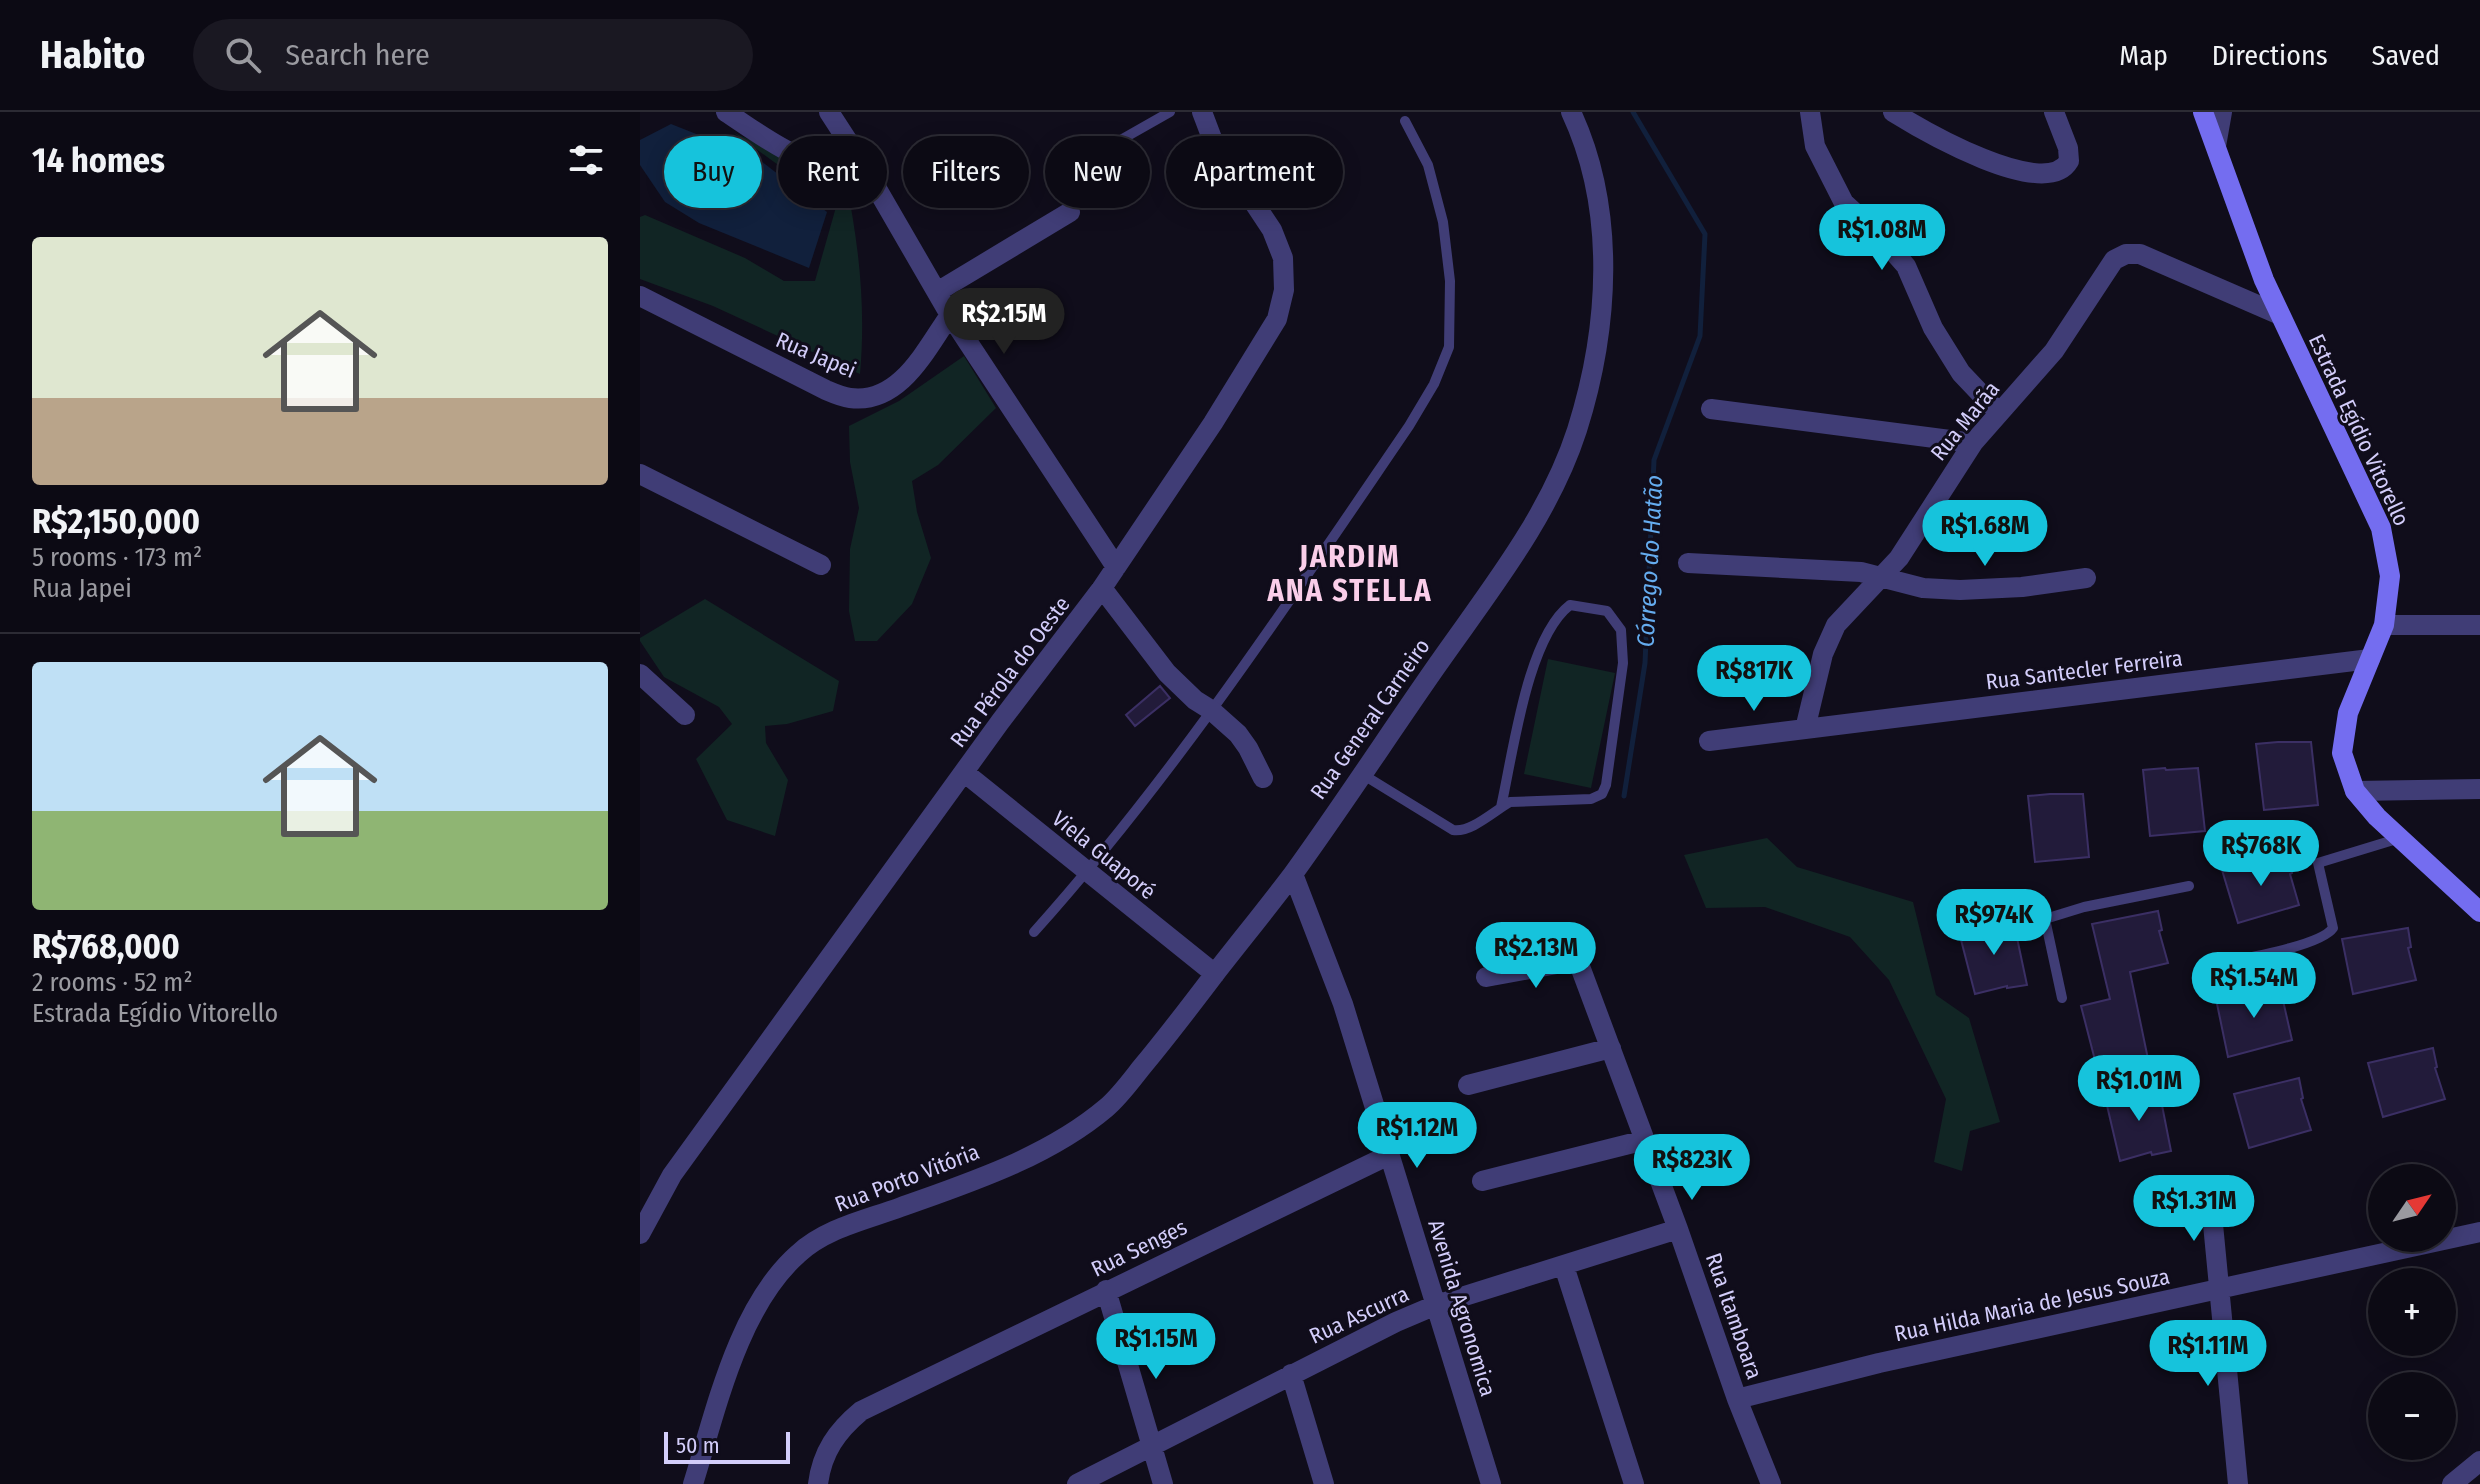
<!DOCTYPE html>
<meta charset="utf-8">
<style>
body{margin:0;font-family:"Fira Sans Condensed",sans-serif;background:#1a1822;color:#f1f3f6;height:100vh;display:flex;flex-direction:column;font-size:30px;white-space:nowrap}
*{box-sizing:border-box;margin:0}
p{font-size:26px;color:#9a9aa0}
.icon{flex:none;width:44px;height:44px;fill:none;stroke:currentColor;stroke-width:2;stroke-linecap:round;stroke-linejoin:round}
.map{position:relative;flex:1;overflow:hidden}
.side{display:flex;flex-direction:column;background:#0c0a14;width:640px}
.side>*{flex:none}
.top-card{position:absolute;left:24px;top:24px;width:760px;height:72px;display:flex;gap:16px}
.needle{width:52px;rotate:55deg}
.buttons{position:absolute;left:1728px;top:1052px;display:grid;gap:16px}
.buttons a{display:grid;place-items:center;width:88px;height:88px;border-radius:50%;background:#0c0a14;box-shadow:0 4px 20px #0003,0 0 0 2px #2c2b34;font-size:40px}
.scale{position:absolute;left:24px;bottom:20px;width:126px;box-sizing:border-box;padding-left:8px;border:4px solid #d3cdfa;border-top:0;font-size:22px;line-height:28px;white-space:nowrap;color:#d3cdfa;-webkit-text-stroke:6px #100d1b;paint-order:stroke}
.price{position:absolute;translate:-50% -68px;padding:0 18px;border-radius:28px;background:#16c3dc;color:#111;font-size:26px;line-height:52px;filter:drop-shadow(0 2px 4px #0008)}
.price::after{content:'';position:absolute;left:50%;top:48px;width:24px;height:18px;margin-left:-12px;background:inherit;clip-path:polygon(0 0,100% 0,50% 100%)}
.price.current{background:#222;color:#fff}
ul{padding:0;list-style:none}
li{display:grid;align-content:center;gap:16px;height:424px;padding:0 32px}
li+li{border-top:2px solid #2c2b34}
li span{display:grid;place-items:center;height:248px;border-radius:8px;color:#555}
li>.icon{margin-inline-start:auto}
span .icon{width:144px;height:144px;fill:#fffc;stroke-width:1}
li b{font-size:34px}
h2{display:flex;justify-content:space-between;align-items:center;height:96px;padding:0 32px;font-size:34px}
.chip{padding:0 28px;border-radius:36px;background:#0c0a14;box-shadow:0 4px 20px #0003,0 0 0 2px #2c2b34;font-size:28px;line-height:72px}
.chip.current{background:#16c3dc;color:#111}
header{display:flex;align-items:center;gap:48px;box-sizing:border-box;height:112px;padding:0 40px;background:#0c0a14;border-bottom:2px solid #2c2b34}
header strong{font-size:38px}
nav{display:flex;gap:44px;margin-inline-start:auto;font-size:28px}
.search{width:560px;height:72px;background:#1a1822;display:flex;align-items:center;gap:20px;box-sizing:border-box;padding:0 28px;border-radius:44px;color:#9a9aa0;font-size:30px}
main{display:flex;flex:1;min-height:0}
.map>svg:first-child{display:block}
</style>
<header>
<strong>Habito</strong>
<div class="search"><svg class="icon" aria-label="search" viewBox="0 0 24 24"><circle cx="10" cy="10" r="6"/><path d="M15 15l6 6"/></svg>Search here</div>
<nav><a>Map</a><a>Directions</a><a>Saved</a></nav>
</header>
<main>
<section class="side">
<h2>14 homes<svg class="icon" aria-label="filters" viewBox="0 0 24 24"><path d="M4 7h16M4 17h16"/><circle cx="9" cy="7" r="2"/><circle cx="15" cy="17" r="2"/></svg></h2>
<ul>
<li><span style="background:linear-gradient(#dfe7d0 65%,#b9a48a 0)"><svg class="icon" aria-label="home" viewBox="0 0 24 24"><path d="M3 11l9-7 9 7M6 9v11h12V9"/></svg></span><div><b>R$2,150,000</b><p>5 rooms · 173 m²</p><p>Rua Japei</p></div></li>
<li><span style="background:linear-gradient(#bfe0f5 60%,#8fb573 0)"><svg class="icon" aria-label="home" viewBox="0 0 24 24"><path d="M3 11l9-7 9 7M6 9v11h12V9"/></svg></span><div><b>R$768,000</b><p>2 rooms · 52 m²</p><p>Estrada Egídio Vitorello</p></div></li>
</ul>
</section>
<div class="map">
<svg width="1840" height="1372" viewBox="0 0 1840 1372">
<rect width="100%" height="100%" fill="#100d1b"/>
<!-- green -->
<path fill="#112524" d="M 94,21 L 206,69 C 219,134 226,195 220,262 L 73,194 L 0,167 L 0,105 L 5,103 L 105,146 L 144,169 L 175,169 L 196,95 Z
M 324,244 L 356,296 L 298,353 L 272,369 L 277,400 L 291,446 L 272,492 L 237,529 L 215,529 L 209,499 L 210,437 L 219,396 L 210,350 L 209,314 L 259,289 Z
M 65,487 L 199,569 L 193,599 L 147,612 L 125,614 L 126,631 L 148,668 L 135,724 L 87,708 L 56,647 L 92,612 L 79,595 L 24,565 L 0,529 L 0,526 Z
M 908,547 L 975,561 L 951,676 L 884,662 Z
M 1127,726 L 1157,755 L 1273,790 L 1296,883 L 1329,906 L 1360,1010 L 1330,1019 L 1322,1059 L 1294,1050 L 1306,987 L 1249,868 L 1210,825 L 1125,795 L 1066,796 L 1044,743 Z"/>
<!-- water -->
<path fill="#11203c" d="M 31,12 L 117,46 L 187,100 L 169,156 L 59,111 L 25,90 L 0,53 L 0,28 Z"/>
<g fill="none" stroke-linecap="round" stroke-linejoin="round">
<!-- stream -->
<path stroke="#11203c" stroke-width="5" d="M 984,684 L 1005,551 L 1014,348 L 1060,224 L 1065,122 L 993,0"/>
</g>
<!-- building -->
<path fill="#221b3a" stroke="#3b2f64" stroke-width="2" d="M 520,574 L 530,586 L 495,614 L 486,603 Z
M 1638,630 L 1671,630 L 1678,693 L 1624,698 L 1616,632 Z
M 1525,656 L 1526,658 L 1558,656 L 1565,719 L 1510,724 L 1503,658 Z
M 1410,682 L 1443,682 L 1449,745 L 1395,750 L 1388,684 Z
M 1647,742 L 1652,761 L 1650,762 L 1659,793 L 1598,811 L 1582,758 Z
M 1518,799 L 1522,818 L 1519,819 L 1528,851 L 1490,860 L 1508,947 L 1489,950 L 1488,948 L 1457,956 L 1441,894 L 1470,887 L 1452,812 Z
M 1373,807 L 1387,873 L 1367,876 L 1367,874 L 1335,882 L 1319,820 Z
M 1768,816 L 1771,835 L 1768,836 L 1776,868 L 1713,882 L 1702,827 Z
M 1639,871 L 1652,928 L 1588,945 L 1576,887 Z
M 1793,936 L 1797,955 L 1795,956 L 1805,987 L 1743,1005 L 1728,951 Z
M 1659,966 L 1663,986 L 1661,987 L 1671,1018 L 1609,1036 L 1594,982 Z
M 1518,973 L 1531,1039 L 1512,1043 L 1511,1040 L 1480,1049 L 1465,985 Z"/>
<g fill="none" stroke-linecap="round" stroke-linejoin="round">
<!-- lane -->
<path stroke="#403d76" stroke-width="10" d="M 472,77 C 466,65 457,51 463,38 L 530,0
M 722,662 L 813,718 C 831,721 854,699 870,690 L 951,687 L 962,682 L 966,673 L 983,551 L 981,518 L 967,499 L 930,493 C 887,526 873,642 861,695
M 394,820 C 534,664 651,487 769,314 L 794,272 L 809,235 L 810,169 L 803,110 L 788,53 L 765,9
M 1568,854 C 1594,848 1680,835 1693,816 L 1678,751 L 1760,726
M 1422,886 L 1405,807 L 1444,795 L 1549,774"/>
<!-- street -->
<path stroke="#403d76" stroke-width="20" d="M 86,0 C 123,24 175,67 222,51
M 189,0 L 222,51 L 310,203 L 476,455
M 1170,0 L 1175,34 L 1204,91 L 1237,121 L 1266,154 L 1293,216 L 1321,261 L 1359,301
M 1253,0 C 1282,18 1405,90 1429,49 L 1428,36 L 1414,0
M 1576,34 L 1582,0
M 297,180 L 430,100
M 0,184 L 186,278 C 193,281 202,285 210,286 C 260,293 286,237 310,203
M 1071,297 L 1333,331
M 0,362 L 181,453
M 1048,451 L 1221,460 L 1283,476 L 1320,478 L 1382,475 L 1446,466
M 462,476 L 527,561 L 555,588 L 571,598 L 598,622 L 608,636 L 623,666
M 1744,513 L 1840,513
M 0,562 L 45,603
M 1165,617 L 1183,542 L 1196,513 L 1259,446 L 1333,331 L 1414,239 L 1474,148 L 1486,142 L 1500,142 L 1638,202
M 1069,629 L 1730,547
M 325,661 L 575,862
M 1715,679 L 1840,677
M 653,762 L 703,892 L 851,1372
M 929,825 L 1038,1117 L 1097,1287 L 1131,1372
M 846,865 L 938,848
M 828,973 L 971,936
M 842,1069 L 1005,1028
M 1570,1081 L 1598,1372
M 0,1122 L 32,1063 L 360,610 L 462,476 L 573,311 L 637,207 L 644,178 L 643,146 L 632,118 L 573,29 L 562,0
M 924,1154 L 994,1372
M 466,1178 L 523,1372
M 651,1262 L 684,1372
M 1097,1287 L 1239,1251 L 1840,1120
M 53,1372 C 76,1298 98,1195 158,1142 C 186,1116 226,1108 261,1095 C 331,1070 408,1045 466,996 C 479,985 490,970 501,956 C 527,925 552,892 577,859 C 602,827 628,795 653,762 C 703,693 749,622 798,552 C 849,479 909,405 937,318 C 969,217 977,98 931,0
M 178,1372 C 182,1340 197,1319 221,1299 L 749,1043
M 437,1372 L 756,1210 L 796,1193 L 1038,1117
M 1812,1372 L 1840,1349"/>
<!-- secondary -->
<path stroke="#746df0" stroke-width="20" d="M 1563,0 L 1624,168 L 1741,416 L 1750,464 L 1744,513 L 1708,601 L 1702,641 L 1715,679 L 1737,705 L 1840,800"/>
</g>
<g text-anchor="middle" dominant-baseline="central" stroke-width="6" stroke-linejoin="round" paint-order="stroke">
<!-- street labels -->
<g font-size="22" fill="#d3cdfa" stroke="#100d1b">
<text transform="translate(176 243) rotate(23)">Rua Japei</text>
<text transform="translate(1325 309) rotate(-51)">Rua Marãa</text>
<text transform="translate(1719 318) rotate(65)">Estrada Egídio Vitorello</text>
<text transform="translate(1444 558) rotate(-7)">Rua Santecler Ferreira</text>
<text transform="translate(370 560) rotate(-53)">Rua Pérola do Oeste</text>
<text transform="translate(730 607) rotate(-55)">Rua General Carneiro</text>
<text transform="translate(464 743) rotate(39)">Viela Guaporé</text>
<text transform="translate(267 1066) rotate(-21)">Rua Porto Vitória</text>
<text transform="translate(499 1136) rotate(-26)">Rua Senges</text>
<text transform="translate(1392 1193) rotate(-12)">Rua Hilda Maria de Jesus Souza</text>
<text transform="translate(822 1196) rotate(73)">Avenida Agronomica</text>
<text transform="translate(719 1203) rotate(-25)">Rua Ascurra</text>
<text transform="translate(1094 1204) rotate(71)">Rua Itamboara</text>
</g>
<!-- water labels -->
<g font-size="24" font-style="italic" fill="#65acef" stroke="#100d1b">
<text transform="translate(1010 449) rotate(-87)">Córrego do Hatão</text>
</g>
<!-- district labels -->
<g font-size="30" font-weight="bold" letter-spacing="2" fill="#facee9" stroke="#100d1b">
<text x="710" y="445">JARDIM<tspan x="710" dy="34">ANA STELLA</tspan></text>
</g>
</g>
</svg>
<div class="buttons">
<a><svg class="needle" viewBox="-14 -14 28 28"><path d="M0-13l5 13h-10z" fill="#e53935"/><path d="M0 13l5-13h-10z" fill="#9a9aa0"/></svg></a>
<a>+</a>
<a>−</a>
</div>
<div class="scale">50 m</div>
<b class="price" style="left:1242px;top:160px">R$1.08M</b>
<b class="price current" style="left:364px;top:244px">R$2.15M</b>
<b class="price" style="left:1345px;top:456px">R$1.68M</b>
<b class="price" style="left:1114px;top:601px">R$817K</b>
<b class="price" style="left:1621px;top:776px">R$768K</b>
<b class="price" style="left:1354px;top:845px">R$974K</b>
<b class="price" style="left:896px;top:878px">R$2.13M</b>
<b class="price" style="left:1614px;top:908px">R$1.54M</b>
<b class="price" style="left:1499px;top:1011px">R$1.01M</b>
<b class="price" style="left:777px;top:1058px">R$1.12M</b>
<b class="price" style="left:1052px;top:1090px">R$823K</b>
<b class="price" style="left:1554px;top:1131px">R$1.31M</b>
<b class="price" style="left:516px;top:1269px">R$1.15M</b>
<b class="price" style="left:1568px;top:1276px">R$1.11M</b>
<div class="top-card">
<a class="chip current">Buy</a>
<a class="chip">Rent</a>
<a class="chip">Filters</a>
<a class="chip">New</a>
<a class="chip">Apartment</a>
</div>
</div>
</main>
